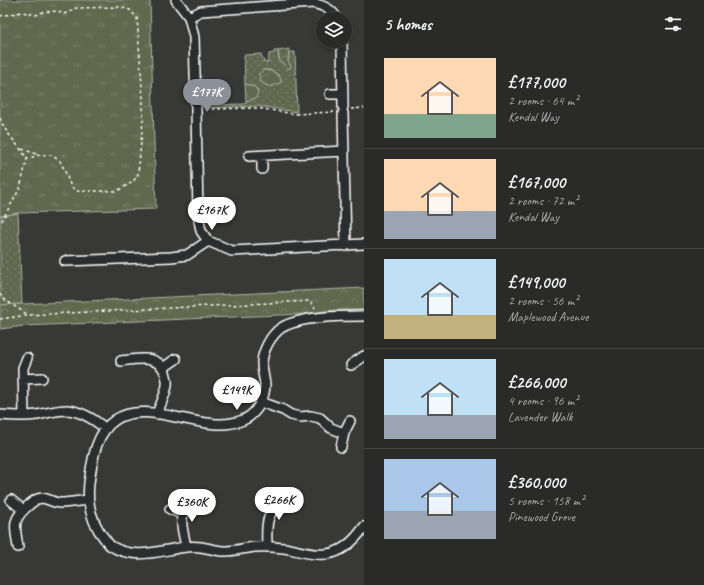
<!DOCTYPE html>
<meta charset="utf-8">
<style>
body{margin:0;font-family:Caveat,sans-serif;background:#323230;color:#f1f3f6;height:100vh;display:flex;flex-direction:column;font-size:15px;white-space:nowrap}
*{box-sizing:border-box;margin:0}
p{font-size:13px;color:#a5a7a8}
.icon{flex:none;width:22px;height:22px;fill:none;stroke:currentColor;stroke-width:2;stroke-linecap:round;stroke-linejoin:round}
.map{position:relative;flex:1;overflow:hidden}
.panel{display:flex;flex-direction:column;background:#2a2a28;width:340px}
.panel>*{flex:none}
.fabs{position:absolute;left:316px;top:12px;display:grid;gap:8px}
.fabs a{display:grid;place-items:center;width:36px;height:36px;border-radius:50%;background:#2a2a28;box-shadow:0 2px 6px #0003,0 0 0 1px #464645;font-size:20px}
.price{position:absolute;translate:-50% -34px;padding:0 9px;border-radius:14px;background:#fff;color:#222;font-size:13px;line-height:26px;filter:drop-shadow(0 1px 2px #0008)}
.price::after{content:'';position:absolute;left:50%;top:24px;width:12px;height:9px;margin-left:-6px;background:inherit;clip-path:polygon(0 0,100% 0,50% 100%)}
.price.current{background:#8c9099;color:#fff}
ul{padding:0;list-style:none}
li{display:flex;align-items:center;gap:12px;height:100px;padding:0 20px}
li+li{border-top:1px solid #464645}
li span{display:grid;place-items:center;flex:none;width:112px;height:80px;border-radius:0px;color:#555}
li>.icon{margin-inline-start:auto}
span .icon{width:48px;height:48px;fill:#fffc;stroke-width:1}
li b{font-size:17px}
h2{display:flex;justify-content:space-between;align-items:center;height:48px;padding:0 20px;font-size:17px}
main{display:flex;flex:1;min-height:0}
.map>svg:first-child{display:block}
</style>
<main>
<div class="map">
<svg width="364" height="585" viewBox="0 0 364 585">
<defs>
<pattern id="grass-dots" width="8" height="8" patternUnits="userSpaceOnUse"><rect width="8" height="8" fill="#61684e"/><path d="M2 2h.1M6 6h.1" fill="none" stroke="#797f69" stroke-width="1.8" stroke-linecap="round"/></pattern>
<pattern id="forest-crowns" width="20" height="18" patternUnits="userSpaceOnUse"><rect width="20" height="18" fill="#61684e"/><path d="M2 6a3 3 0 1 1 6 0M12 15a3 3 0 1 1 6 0" fill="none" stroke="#797f69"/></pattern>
<pattern id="park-tufts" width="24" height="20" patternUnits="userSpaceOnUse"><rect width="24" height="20" fill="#61684e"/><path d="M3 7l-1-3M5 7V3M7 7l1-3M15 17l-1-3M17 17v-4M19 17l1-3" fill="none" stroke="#797f69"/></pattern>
</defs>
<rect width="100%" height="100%" fill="#383836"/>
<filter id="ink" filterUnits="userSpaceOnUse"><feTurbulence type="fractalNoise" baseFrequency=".025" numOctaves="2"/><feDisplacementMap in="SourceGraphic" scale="8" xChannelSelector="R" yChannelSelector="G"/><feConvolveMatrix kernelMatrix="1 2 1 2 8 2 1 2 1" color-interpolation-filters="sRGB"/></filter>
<g filter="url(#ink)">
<!-- grass -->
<path fill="url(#grass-dots)" stroke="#b0b4a6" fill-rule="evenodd" d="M 274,51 L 278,51 L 279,59 L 288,61 L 289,52 L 295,52 L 297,112 L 257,106 L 206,108 L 205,105 L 245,104 L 246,101 L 256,98 L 255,87 L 245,84 L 244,55 L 261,54 L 264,62 L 267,63 L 268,60 L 269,54 L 274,53 ZM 263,70 L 270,70 L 280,76 L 267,86 L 260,81 Z
M 18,213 L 22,304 L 0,305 L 0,216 Z"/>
<!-- forest -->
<path fill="url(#forest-crowns)" stroke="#b0b4a6" d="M 289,49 L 288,61 L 291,66 L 290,68 L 287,69 L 284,64 L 280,62 L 278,51 Z
M 263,70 C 270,70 279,73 281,80 L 281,82 C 270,89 269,87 260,81 L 259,74 Z
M 245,84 L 255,87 L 258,92 L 256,98 L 246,101 Z
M 364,288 L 364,310 L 336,310 L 302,314 L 24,326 L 0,329 L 0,305 Z"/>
<!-- park -->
<path fill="url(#park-tufts)" stroke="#b0b4a6" d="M 0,0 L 150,0 L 156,209 L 18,213 L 0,216 Z"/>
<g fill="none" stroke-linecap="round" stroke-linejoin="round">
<!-- street casing -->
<g stroke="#fff" stroke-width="12">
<path id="street" d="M 176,0 L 189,17 L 194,37 L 196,109 L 198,215 L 201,231 L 208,241
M 189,17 L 201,11 L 313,3 C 324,6 332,9 337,19
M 342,41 L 343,107
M 330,94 L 342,94
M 343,113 L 346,246
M 249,156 L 344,151
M 262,156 L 262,169
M 65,261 L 171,257 L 187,255 L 208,241 L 232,251 L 364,244
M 364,316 C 342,316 300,316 281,328 C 271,335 263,350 262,362 C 262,370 264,377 265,384 C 265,398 257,414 243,420 C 204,436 149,397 115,420 C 97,432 93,456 90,476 C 86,498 89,519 104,538 C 106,540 108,544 111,546 C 135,561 161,550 186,547 C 202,544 211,551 226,551 C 235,551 245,548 255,547 C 264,546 274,547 284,548 C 299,550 311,556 327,554 C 343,552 355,540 364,527
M 121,361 C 136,359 158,354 165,372 C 166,376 168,381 167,385 C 166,394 160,405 157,414
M 351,365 L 364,356
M 163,368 L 176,359
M 23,379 L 42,378
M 261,402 L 283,410 L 291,415 L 300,417 L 311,416 L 320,418 L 331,428 L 344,433
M 0,415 C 12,416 25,417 37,415 C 47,413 57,410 67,410 C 82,411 95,420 106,429
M 24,416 L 23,368 L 27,358
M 341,447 L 344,433 L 350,421
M 11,500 L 23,510
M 263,501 L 273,509
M 170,509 L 182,514
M 186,546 C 181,524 178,517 191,497
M 18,547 C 15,526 11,520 29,505 C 33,502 36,498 42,498 C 49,499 54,503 60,503 C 69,503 79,501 88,500
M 267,547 C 267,535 265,520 273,510 C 277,504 284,500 288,495"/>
</g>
<!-- path -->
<path stroke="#fff" stroke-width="1.5" stroke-dasharray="3 3" stroke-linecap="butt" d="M 0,16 L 22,12 L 36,15 L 43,12 L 58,11 L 64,14 L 76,8 L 121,7 L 130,10 L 137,18 L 143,99 L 143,121 L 138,174 L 133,182 L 117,191 L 78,191 L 71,187 L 64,169 L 60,161 L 51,155 L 39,155 L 27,159
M 206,109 L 257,108 L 295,114 L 334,112
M 351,109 L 364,108
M 0,118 C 4,132 20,146 27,159 L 20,188 L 0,224
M 22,149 L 39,155
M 0,294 C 3,300 21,310 28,315
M 0,319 L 28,315 L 310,301 L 315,308"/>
<!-- street -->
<use href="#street" stroke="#2a2d2e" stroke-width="9"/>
</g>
</g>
</svg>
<div class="fabs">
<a><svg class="icon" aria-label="layers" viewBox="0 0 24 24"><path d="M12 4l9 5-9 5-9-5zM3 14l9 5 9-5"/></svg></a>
</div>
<b class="price current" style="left:207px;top:113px">£177K</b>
<b class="price" style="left:212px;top:231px">£167K</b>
<b class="price" style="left:237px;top:411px">£149K</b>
<b class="price" style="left:279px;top:521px">£266K</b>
<b class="price" style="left:192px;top:523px">£360K</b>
</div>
<section class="panel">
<h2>5 homes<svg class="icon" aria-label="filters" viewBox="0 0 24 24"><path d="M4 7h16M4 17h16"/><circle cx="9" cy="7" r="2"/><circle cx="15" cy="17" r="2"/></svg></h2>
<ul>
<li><span style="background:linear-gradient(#ffd9b3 70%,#7fa58c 0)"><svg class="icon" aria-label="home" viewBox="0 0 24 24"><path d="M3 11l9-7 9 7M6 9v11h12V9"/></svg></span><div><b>£177,000</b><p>2 rooms · 64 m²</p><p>Kendal Way</p></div></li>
<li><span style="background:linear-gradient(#ffd9b3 65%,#9aa5b1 0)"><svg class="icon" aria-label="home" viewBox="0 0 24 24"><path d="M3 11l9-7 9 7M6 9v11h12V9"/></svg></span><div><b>£167,000</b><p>2 rooms · 72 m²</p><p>Kendal Way</p></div></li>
<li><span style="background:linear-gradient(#bfe0f5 70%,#c2b280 0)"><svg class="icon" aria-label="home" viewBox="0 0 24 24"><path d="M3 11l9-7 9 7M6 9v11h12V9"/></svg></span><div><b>£149,000</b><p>2 rooms · 56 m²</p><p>Maplewood Avenue</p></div></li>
<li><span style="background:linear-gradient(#bfe0f5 70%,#9aa5b1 0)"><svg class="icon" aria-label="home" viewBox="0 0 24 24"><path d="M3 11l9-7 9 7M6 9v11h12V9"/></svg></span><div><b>£266,000</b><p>4 rooms · 96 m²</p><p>Lavender Walk</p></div></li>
<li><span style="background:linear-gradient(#a9c7e8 65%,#9aa5b1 0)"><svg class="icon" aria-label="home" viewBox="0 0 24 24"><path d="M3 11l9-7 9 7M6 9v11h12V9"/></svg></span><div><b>£360,000</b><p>5 rooms · 158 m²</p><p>Pinewood Grove</p></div></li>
</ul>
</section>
</main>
